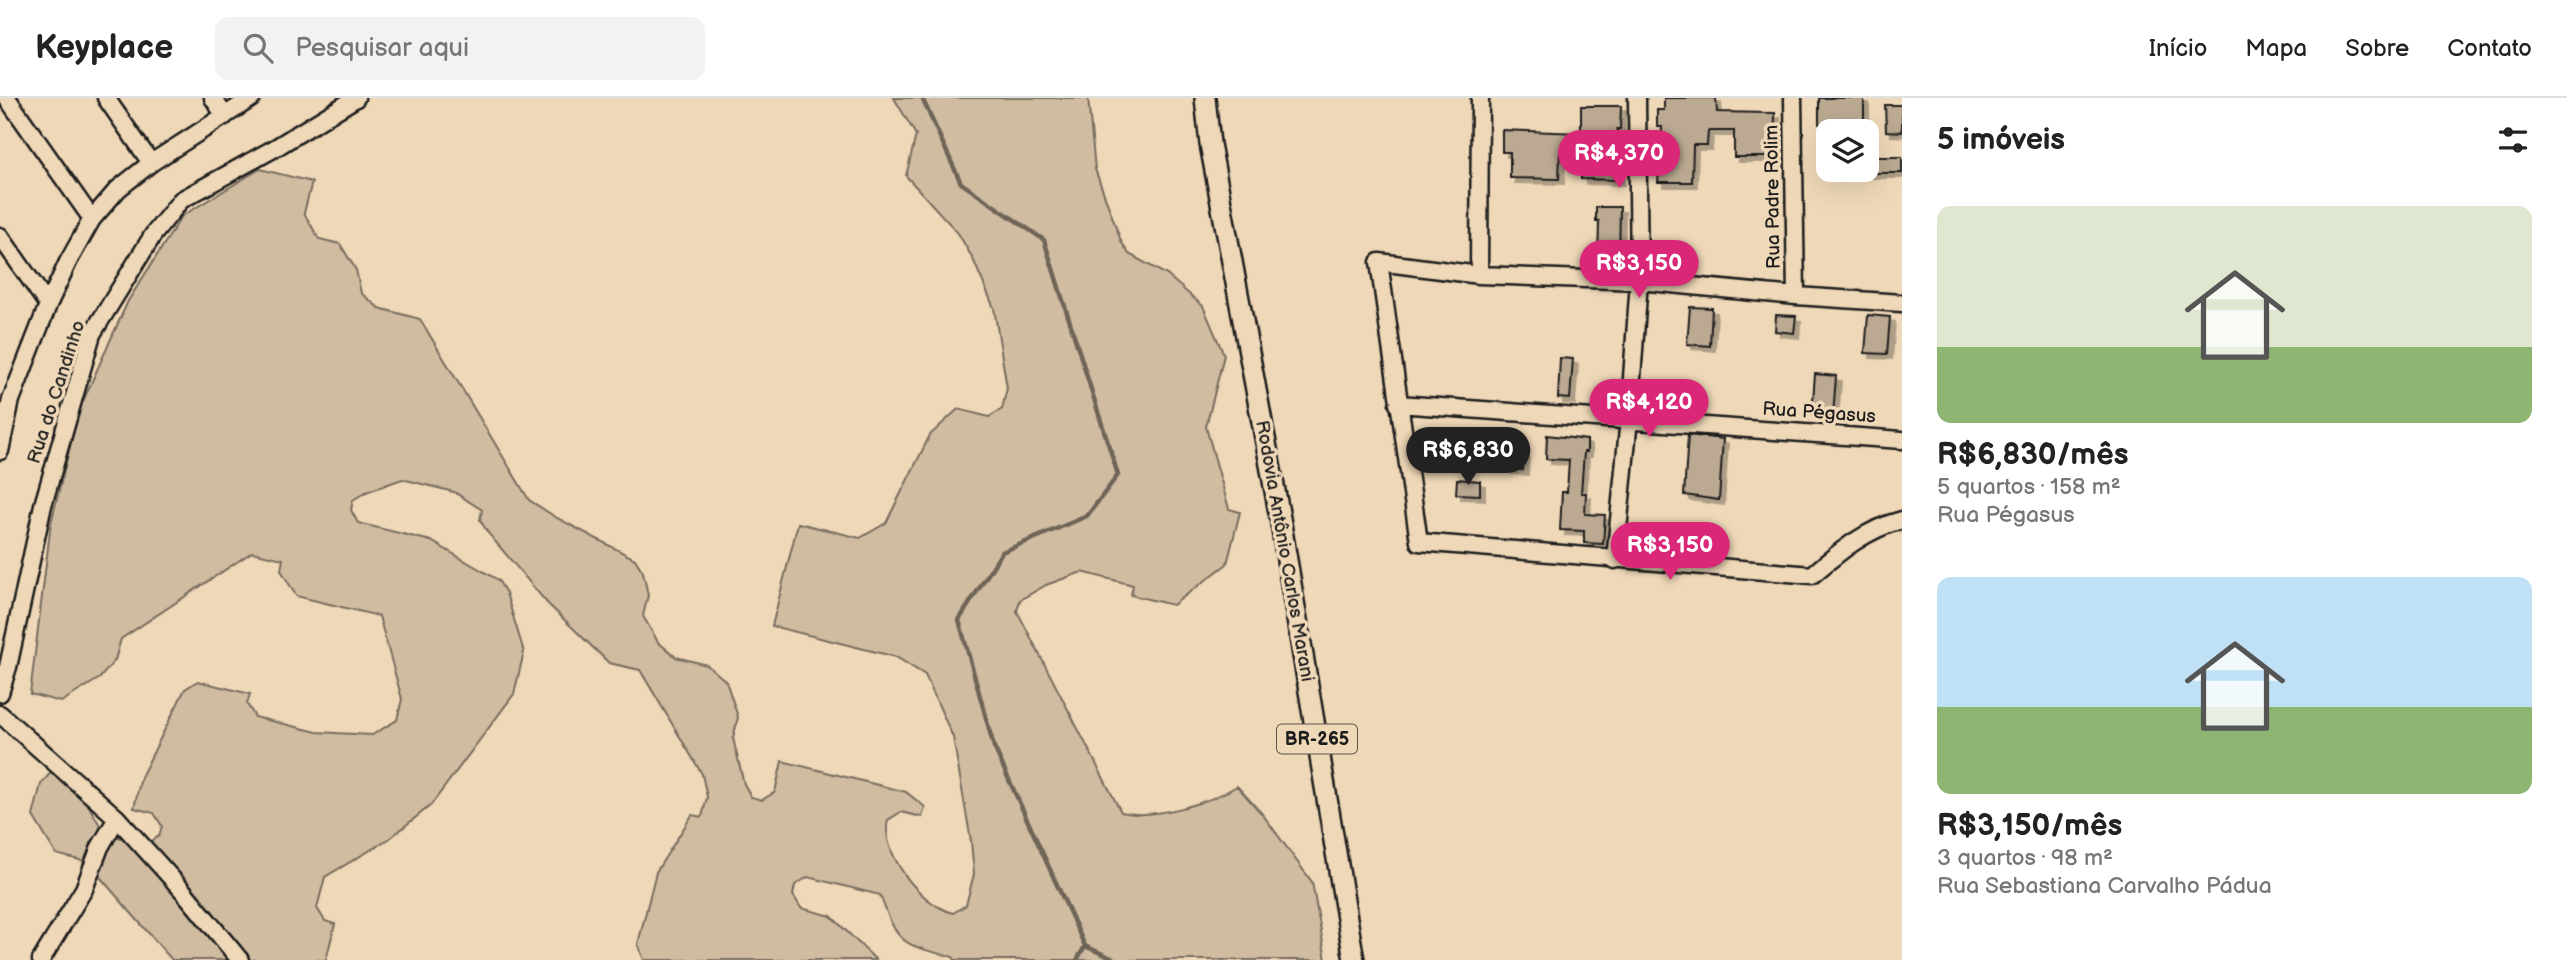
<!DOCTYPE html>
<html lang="pt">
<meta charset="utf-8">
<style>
body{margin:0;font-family:"Balsamiq Sans",sans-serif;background:#f2f2f2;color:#222;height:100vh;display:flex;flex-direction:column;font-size:26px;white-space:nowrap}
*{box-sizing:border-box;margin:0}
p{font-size:23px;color:#767676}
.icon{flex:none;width:38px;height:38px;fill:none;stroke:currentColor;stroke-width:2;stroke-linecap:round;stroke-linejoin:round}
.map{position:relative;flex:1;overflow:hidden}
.drawer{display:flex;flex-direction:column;background:#fff;width:665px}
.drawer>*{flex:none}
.controls{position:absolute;left:1816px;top:21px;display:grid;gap:14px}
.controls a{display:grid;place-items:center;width:63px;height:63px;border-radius:14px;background:#fff;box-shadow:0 7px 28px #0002;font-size:35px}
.price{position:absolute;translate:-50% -60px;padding:0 16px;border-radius:24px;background:#db2777;color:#fff;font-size:23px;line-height:46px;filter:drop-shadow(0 2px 4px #0008)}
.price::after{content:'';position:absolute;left:50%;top:42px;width:21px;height:16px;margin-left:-10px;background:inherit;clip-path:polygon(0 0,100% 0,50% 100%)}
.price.current{background:#222;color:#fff}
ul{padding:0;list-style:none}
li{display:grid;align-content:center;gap:14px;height:371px;padding:0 35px}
li span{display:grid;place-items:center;height:217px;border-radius:14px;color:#555}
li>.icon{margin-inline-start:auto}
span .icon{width:126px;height:126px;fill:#fffc;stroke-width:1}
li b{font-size:30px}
h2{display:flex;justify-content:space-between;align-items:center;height:84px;padding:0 35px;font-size:30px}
header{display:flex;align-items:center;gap:42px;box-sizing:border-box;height:98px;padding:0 35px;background:#fff;border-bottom:2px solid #e0e0e0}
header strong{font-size:33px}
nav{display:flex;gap:38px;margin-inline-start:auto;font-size:24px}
.search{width:490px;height:63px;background:#f2f2f2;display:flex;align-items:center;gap:18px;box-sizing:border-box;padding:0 24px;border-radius:14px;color:#767676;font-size:26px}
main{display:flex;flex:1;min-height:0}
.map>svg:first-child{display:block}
</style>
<header>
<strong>Keyplace</strong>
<div class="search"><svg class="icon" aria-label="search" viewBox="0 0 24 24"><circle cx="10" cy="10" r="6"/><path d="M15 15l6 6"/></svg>Pesquisar aqui</div>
<nav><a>Início</a><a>Mapa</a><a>Sobre</a><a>Contato</a></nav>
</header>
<main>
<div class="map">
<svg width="1902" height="862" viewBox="0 0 1902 862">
<defs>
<filter id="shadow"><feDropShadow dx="5" dy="5" stdDeviation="0" flood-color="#0004"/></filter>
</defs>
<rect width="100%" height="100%" fill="#efd8b8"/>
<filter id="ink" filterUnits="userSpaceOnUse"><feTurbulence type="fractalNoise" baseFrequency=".0143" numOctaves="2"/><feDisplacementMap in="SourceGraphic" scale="14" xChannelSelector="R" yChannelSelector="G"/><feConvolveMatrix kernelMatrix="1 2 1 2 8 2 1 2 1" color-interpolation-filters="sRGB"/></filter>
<g filter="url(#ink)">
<!-- green -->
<path fill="#d0bca1" stroke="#766c5e" stroke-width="2" d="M 894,0 L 1088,0 L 1095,71 L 1121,143 L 1129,156 L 1167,177 L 1203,208 L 1224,257 L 1206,329 L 1229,411 L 1240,414 L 1227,466 L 1173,507 L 1131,497 L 1133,487 L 1082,474 L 1046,487 L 1020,502 L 1017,513 L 1121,714 C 1153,722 1209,705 1237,688 L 1263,717 L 1312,784 L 1326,862 L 955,862 L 953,859 C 901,846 899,848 880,797 L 808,779 L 795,787 L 793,797 L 801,810 L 831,818 L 876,862 L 644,862 L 638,846 L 656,774 L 692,717 L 702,719 L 707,699 L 702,676 L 640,572 L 609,565 L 547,505 L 488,435 L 480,422 L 482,412 L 454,394 L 402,381 L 366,394 L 353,402 L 351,412 L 358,425 L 431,443 L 498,482 L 506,495 L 524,554 L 514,596 L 431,707 L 389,741 L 325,779 L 317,810 L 325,823 L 335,826 L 326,862 L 172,862 L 87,764 L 56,756 L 33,718 L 41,686 L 56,668 L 84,686 L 90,710 L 105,736 L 146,746 L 159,738 L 162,728 L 154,715 L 134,710 L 141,679 L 185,591 L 198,583 L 250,596 L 247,606 L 255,619 L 317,634 L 372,637 L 397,622 L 402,601 L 379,518 L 296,498 L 281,472 L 283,461 L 252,454 L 121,541 L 115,562 L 100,580 L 61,604 L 30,596 L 51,425 L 79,312 L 128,203 L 182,118 L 260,71 L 312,84 L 304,115 L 319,141 L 340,146 L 356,172 L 361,195 L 379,210 L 420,221 L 529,402 L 557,420 L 635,461 L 643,474 L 648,497 L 643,518 L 658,544 L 676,559 L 707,567 L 726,583 L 738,619 L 733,640 L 744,686 L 751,699 L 762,702 L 775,694 L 782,663 L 906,694 L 925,709 L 922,719 L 901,714 L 888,722 C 880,755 921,807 953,815 L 966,807 L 974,776 L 971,743 L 953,639 L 925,577 L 896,559 L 772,528 L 798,425 L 860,440 L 886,425 L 930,337 L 958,311 L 989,319 L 1002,311 L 1007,290 L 994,210 L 973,161 L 958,135 L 906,78 L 916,37 Z"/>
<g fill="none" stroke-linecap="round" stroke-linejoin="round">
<!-- stream -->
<path stroke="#6e6559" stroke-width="4.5" d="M 922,0 L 961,85 L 1044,142 L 1118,377 L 1087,418 L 1002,454 L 959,522 L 994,649 L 1085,848 L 1077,862
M 1085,848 L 1116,862"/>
</g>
<!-- building -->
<path fill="#bba992" stroke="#1c1c1c" stroke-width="2" filter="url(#shadow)" d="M 1664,0 L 1716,0 L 1717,14 L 1775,15 L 1774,59 L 1734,59 L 1734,33 L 1708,33 L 1707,47 L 1693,47 L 1692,84 L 1658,84 L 1662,29 L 1657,29 L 1657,12 L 1664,12 Z
M 1819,0 L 1864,0 L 1864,26 L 1819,26 Z
M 1885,7 L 1902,7 L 1902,34 L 1886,33 Z
M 1581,8 L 1621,8 L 1620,31 L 1617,31 L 1619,82 L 1581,81 L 1581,56 L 1560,56 L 1559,81 L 1510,80 L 1510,54 L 1502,54 L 1502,32 L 1581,35 Z
M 1867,59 L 1902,59 L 1902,75 L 1867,75 Z
M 1596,109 L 1620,109 L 1619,163 L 1598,162 L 1599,123 L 1596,123 Z
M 1690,209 L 1712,210 L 1710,248 L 1687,246 Z
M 1776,217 L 1796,218 L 1794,235 L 1775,233 Z
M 1868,217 L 1890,219 L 1887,256 L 1865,255 Z
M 1560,260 L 1573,261 L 1570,301 L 1558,300 Z
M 1815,276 L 1836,278 L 1833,318 L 1812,316 Z
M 1547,337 L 1587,342 L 1587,354 L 1584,354 L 1581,395 L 1586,395 L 1585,416 L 1605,417 L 1603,446 L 1584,445 L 1584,433 L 1560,432 L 1562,394 L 1567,394 L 1569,362 L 1546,361 Z
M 1688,337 L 1723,341 L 1719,402 L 1684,397 Z
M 1508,346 L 1524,347 L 1523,372 L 1507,371 Z
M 1457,381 L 1480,383 L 1480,397 L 1456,396 Z"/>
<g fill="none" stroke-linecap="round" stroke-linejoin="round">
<!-- minor casing -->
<g stroke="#1c1c1c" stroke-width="21">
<path id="minor" d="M 7,0 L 92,121
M 106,0 L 151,65
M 213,0 L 225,18
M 1793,0 L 1796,198
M 0,138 L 48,207
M 1479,177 L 1480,0
M 1902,205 L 1796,198 L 1639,183 L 1479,177 L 1379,164 L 1419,444 L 1812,477 C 1839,454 1866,431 1902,422
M 1398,306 L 1902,342
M 0,353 L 11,302 L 48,207 L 68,164 L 92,121 L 118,91 L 151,65 L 252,0
M 1615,462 L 1629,321 L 1639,183 L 1637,0
M 0,595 L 8,569 L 43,407 L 92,236 L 153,137 L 181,102 L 275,50 L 356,0
M 0,616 L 117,720 L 184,794 L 240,862
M 41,862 L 84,791 L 100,749 L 117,720"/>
</g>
<!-- major casing -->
<g stroke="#1c1c1c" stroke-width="24">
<path id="major" d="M 1205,0 L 1210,46 L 1280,420 L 1354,862"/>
</g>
<!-- minor -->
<use href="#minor" stroke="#efd8b8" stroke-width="16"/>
<!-- major -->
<use href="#major" stroke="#efd8b8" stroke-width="19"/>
</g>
</g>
<g text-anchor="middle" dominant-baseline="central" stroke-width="7" stroke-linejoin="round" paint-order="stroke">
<!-- shield labels -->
<rect fill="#efd8b8" stroke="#5b544b" stroke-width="2" x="1277" y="626.5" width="80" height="29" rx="5"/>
<g font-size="18" font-weight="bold" fill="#1c1c1c">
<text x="1317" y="641">BR-265</text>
</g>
<!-- street labels -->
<g font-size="19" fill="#1c1c1c" stroke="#efd8b8">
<text transform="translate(1773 99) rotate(-91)">Rua Padre Rolim</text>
<text transform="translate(56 294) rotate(-72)">Rua do Candinho</text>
<text transform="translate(1819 315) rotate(4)">Rua Pégasus</text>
<text transform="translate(1285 453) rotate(80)">Rodovia Antônio Carlos Marani</text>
</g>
</g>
</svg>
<div class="controls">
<a><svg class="icon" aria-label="layers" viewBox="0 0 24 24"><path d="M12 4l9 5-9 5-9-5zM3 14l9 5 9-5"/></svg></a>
</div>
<b class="price" style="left:1619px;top:92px">R$4,370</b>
<b class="price" style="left:1639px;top:202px">R$3,150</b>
<b class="price" style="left:1649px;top:341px">R$4,120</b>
<b class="price current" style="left:1468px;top:389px">R$6,830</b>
<b class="price" style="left:1670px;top:484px">R$3,150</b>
</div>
<section class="drawer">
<h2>5 imóveis<svg class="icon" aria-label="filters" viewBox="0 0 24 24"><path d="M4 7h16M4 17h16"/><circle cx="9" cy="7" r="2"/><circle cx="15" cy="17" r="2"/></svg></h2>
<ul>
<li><span style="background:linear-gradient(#dfe7d0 65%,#8fb573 0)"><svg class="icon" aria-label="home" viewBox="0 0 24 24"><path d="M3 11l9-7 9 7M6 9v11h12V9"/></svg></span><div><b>R$6,830/mês</b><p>5 quartos · 158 m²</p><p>Rua Pégasus</p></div></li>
<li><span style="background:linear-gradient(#bfe0f5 60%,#8fb573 0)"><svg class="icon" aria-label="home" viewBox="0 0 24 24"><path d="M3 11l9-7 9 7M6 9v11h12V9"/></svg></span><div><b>R$3,150/mês</b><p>3 quartos · 98 m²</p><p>Rua Sebastiana Carvalho Pádua</p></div></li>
</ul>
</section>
</main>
